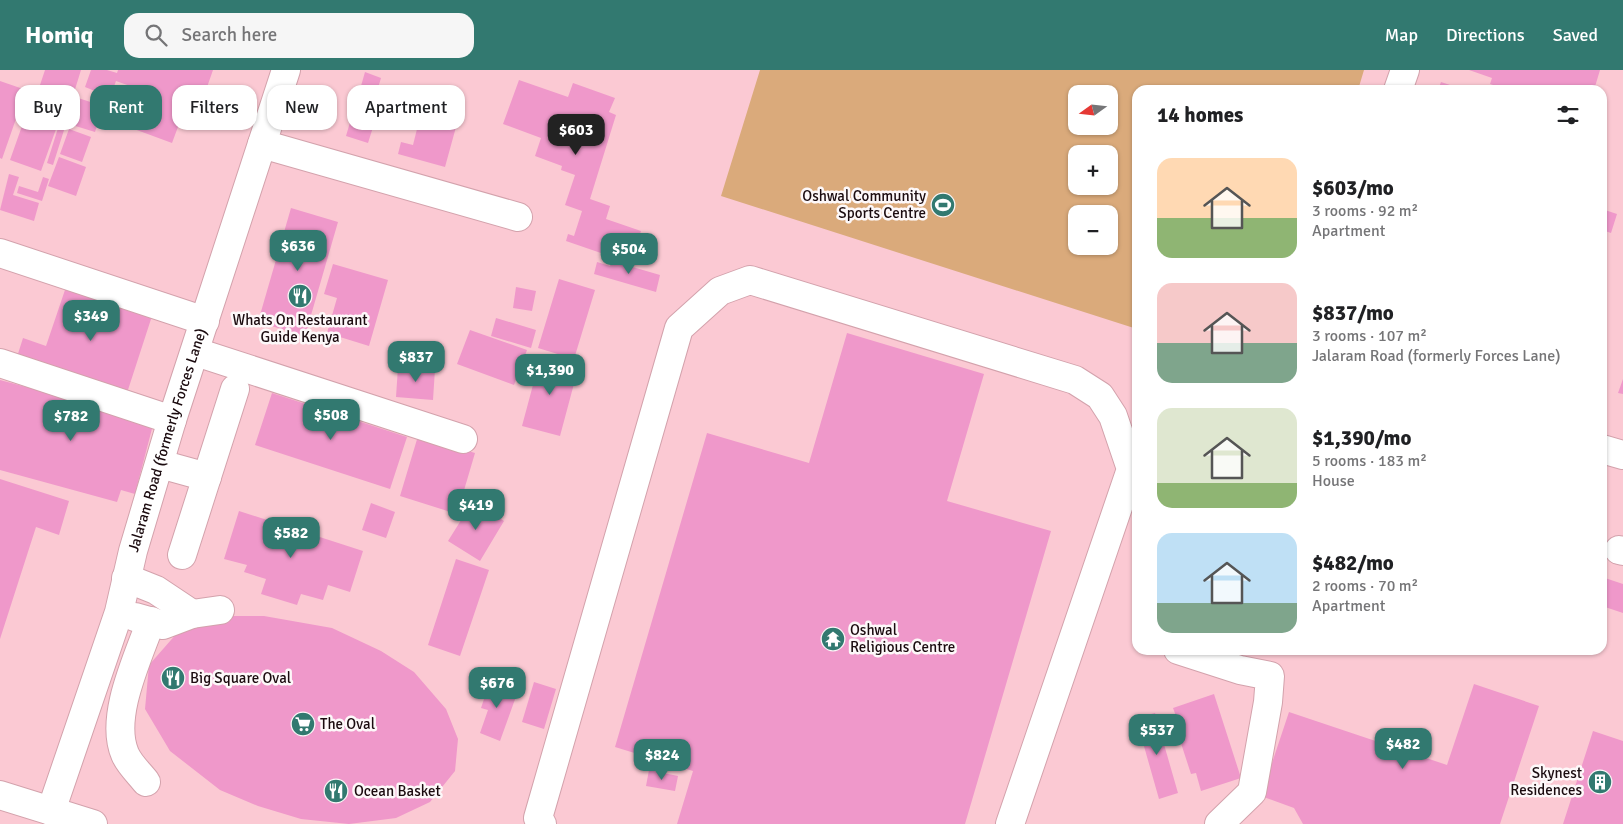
<!DOCTYPE html>
<meta charset="utf-8">
<style>
body{margin:0;font-family:Signika,sans-serif;background:#f6f6f6;color:#202124;height:100vh;display:flex;flex-direction:column;font-size:19px;white-space:nowrap}
*{box-sizing:border-box;margin:0}
p{font-size:16px;color:#757577}
.icon{flex:none;width:28px;height:28px;fill:none;stroke:currentColor;stroke-width:2;stroke-linecap:round;stroke-linejoin:round}
.map{position:relative;flex:1;overflow:hidden}
.side{position:absolute;left:1132px;top:15px;width:475px;height:570px;display:flex;flex-direction:column;background:#fff;border-radius:15px;box-shadow:0 1px 4px #0004}
.side>*{flex:none}
.banner{position:absolute;left:15px;top:15px;width:475px;height:45px;display:flex;gap:10px}
.needle{width:32px;rotate:255deg}
.buttons{position:absolute;left:1068px;top:15px;display:grid;gap:10px}
.buttons a{display:grid;place-items:center;width:50px;height:50px;border-radius:10px;background:#fff;box-shadow:0 1px 4px #0004;font-size:25px}
.price{position:absolute;translate:-50% -42px;padding:0 11px;border-radius:10px;background:#327970;color:#fff;font-size:16px;line-height:32px;filter:drop-shadow(0 1px 2px #0008)}
.price::after{content:'';position:absolute;left:50%;top:30px;width:15px;height:11px;margin-left:-8px;background:inherit;clip-path:polygon(0 0,100% 0,50% 100%)}
.price.current{background:#222;color:#fff}
ul{padding:0;list-style:none}
li{display:flex;align-items:center;gap:15px;height:125px;padding:0 25px}
li span{display:grid;place-items:center;flex:none;width:140px;height:100px;border-radius:15px;color:#555}
li>.icon{margin-inline-start:auto}
span .icon{width:60px;height:60px;fill:#fffc;stroke-width:1}
li b{font-size:21px}
h2{display:flex;justify-content:space-between;align-items:center;height:60px;padding:0 25px;font-size:21px}
.chip{padding:0 18px;border-radius:15px;background:#fff;box-shadow:0 1px 4px #0004;font-size:18px;line-height:45px}
.chip.current{background:#327970;color:#fff}
header{display:flex;align-items:center;gap:30px;box-sizing:border-box;height:70px;padding:0 25px;background:#327970;color:#fff}
header strong{font-size:24px}
nav{display:flex;gap:28px;margin-inline-start:auto;font-size:18px}
.search{width:350px;height:45px;background:#f6f6f6;display:flex;align-items:center;gap:12px;box-sizing:border-box;padding:0 18px;border-radius:15px;color:#757577;font-size:19px}
.map>svg:first-child{display:block}
</style>
<header>
<strong>Homiq</strong>
<div class="search"><svg class="icon" aria-label="search" viewBox="0 0 24 24"><circle cx="10" cy="10" r="6"/><path d="M15 15l6 6"/></svg>Search here</div>
<nav><a>Map</a><a>Directions</a><a>Saved</a></nav>
</header>
<div class="map">
<svg width="1623" height="754" viewBox="0 0 1623 754">
<rect width="100%" height="100%" fill="#fbc9d3"/>
<!-- green -->
<path fill="#daaa7b" fill-rule="evenodd" d="M 760,0 L 1364,0 L 1358,20 L 1138,20 L 1137,259 L 721,126 ZM 1076,24 L 1109,24 L 1109,56 L 1076,56 ZM 1076,84 L 1109,84 L 1109,116 L 1076,116 ZM 1076,144 L 1109,144 L 1109,176 L 1076,176 Z"/>
<!-- building -->
<path fill="#ef98ca" d="M 45,0 L 81,0 L 72,29 L 39,18 Z
M 91,0 L 107,0 L 117,3 L 118,0 L 213,0 L 198,43 L 185,38 L 172,73 L 134,59 L 147,22 L 116,11 L 110,27 L 85,17 Z
M 1469,0 L 1600,0 L 1594,20 L 1508,20 L 1490,14 L 1492,8 Z
M 365,2 L 381,8 L 375,28 L 359,23 Z
M 519,10 L 568,27 L 573,13 L 615,28 L 609,42 L 616,45 L 590,129 L 610,136 L 606,149 L 641,161 L 630,193 L 566,171 L 568,164 L 574,166 L 582,141 L 565,135 L 575,105 L 561,100 L 562,96 L 535,86 L 541,68 L 503,54 Z
M 0,11 L 26,20 L 2,89 L 0,88 Z
M 1441,12 L 1465,20 L 1438,20 Z
M 433,17 L 456,25 L 450,42 L 427,34 Z
M 34,22 L 65,34 L 41,101 L 10,90 Z
M 358,25 L 381,32 L 368,73 L 346,66 Z
M 78,28 L 103,36 L 95,62 L 69,54 Z
M 65,36 L 71,38 L 53,95 L 47,93 Z
M 420,47 L 456,57 L 445,97 L 398,84 L 401,72 L 413,75 Z
M 69,59 L 91,67 L 82,92 L 60,84 Z
M 59,87 L 86,97 L 76,126 L 48,116 Z
M 9,104 L 19,107 L 13,125 L 39,133 L 34,151 L 0,140 Z
M 43,107 L 49,109 L 42,131 L 17,123 L 19,116 L 38,122 Z
M 291,138 L 338,152 L 305,266 L 258,252 Z
M 1602,139 L 1617,144 L 1611,163 L 1602,160 Z
M 612,191 L 660,205 L 656,222 L 594,204 L 597,192 L 610,196 Z
M 333,194 L 388,210 L 369,276 L 327,263 L 337,228 L 324,224 Z
M 559,209 L 595,220 L 574,289 L 538,278 Z
M 66,217 L 152,246 L 126,326 L 16,290 L 23,268 L 46,276 Z
M 516,217 L 536,221 L 532,241 L 513,238 Z
M 496,248 L 536,260 L 531,278 L 491,266 Z
M 470,260 L 527,280 L 514,315 L 457,294 Z
M 847,263 L 984,304 L 947,431 L 1051,461 L 965,754 L 677,754 L 693,701 L 615,677 L 707,363 L 809,393 Z
M 541,285 L 579,295 L 560,366 L 522,356 Z
M 398,297 L 435,299 L 433,330 L 396,327 Z
M 1623,309 L 1623,324 L 1618,323 Z
M 0,310 L 154,351 L 135,424 L 121,420 L 117,432 L 0,400 Z
M 272,323 L 407,367 L 390,419 L 255,375 Z
M 418,366 L 475,383 L 457,444 L 400,426 Z
M 0,409 L 69,431 L 59,465 L 36,457 L 0,569 Z
M 473,431 L 504,451 L 480,491 L 448,471 Z
M 371,433 L 395,442 L 386,468 L 362,460 Z
M 239,441 L 363,481 L 350,522 L 328,515 L 323,530 L 301,524 L 297,535 L 261,524 L 266,509 L 244,502 L 247,495 L 224,489 Z
M 456,489 L 489,500 L 460,586 L 428,575 Z
M 1602,507 L 1623,514 L 1623,543 L 1602,536 Z
M 217,546 L 264,546 L 332,558 L 381,581 L 414,602 L 446,639 L 458,669 L 455,701 L 430,732 L 396,748 L 349,754 L 301,749 L 258,736 L 220,720 L 170,681 L 145,639 L 149,595 L 178,562 Z
M 490,611 L 518,621 L 500,671 L 480,663 L 488,640 L 481,638 Z
M 534,612 L 556,619 L 544,659 L 522,652 Z
M 1474,614 L 1539,636 L 1500,754 L 1303,754 L 1294,738 L 1261,726 L 1289,642 L 1447,695 Z
M 1214,624 L 1241,708 L 1201,721 L 1196,703 L 1191,704 L 1176,658 L 1180,657 L 1173,638 Z
M 1155,643 L 1178,723 L 1159,729 L 1136,648 Z
M 1593,661 L 1623,671 L 1623,754 L 1563,754 Z
M 649,700 L 678,706 L 675,721 L 646,716 Z"/>
<g fill="none" stroke-linecap="round" stroke-linejoin="round">
<!-- minor casing -->
<g stroke="#d3a2ac" stroke-width="30">
<g id="minor">
<path d="M 1398,20 L 1405,0"/>
<path d="M 262,74 L 518,147"/>
<path d="M 0,183 L 205,251"/>
<path d="M 196,282 L 463,369"/>
<path d="M 0,293 L 172,350"/>
<path d="M 1602,379 L 1623,385"/>
<path d="M 160,394 L 207,407"/>
<path d="M 1619,480 L 1623,481"/>
<path d="M 182,485 L 235,319"/>
<path d="M 126,508 L 156,520 L 192,544"/>
<path d="M 135,547 L 163,555 L 192,544 L 220,540"/>
<path d="M 1178,580 L 1240,600 L 1270,606 L 1268,632 L 1252,722 L 1219,754"/>
<path d="M 146,712 C 139,703 129,694 125,684 C 109,647 138,588 151,551"/>
<path d="M 0,725 L 93,754"/>
<path id="s1" d="M 51,741 L 119,542 L 133,481 L 172,350 L 286,0"/>
<path d="M 542,754 L 538,748 L 679,258 L 720,221 L 750,210 L 1075,310 L 1100,326 L 1113,346 L 1131,399 L 1010,754"/>
</g>
</g>
<!-- minor -->
<use href="#minor" stroke="#fff" stroke-width="28"/>
</g>
<!-- icons -->
<defs>
<g id="stadium-disc" transform="scale(1.25)"><circle r="9.5" fill="#327970" stroke="#fdf8f9"/><path d="M0-5a6.5 5 0 1 0 0 10a6.5 5 0 1 0 0-10ZM-3.5-1.8h7v3.6h-7Z" fill="#fff"/></g>
<g id="restaurant-disc" transform="scale(1.25)"><circle r="9.5" fill="#327970" stroke="#fdf8f9"/><path d="M-5-6h1v4h1v-4h1v4h1v-4h1v5L-1.5 .5V6h-2V.5L-5-1ZM5-6V6H3V1.5H1.5Q1.5-4 5-6Z" fill="#fff"/></g>
<g id="temple-disc" transform="scale(1.25)"><circle r="9.5" fill="#327970" stroke="#fdf8f9"/><path d="M0-6L5-2H3V0L6.5 2.5H4V6H1.5V3h-3V6H-4V2.5H-6.5L-3 0V-2H-5Z" fill="#fff"/></g>
<g id="supermarket-disc" transform="scale(1.25)"><circle r="9.5" fill="#327970" stroke="#fdf8f9"/><path d="M-6-5.5h2.5l.6 2H6L4.5 2H-2.5L-4.4-4H-6ZM-1.5 3.2a1.3 1.3 0 1 0 .1 0ZM3 3.2a1.3 1.3 0 1 0 .1 0Z" fill="#fff"/></g>
<g id="building-disc" transform="scale(1.25)"><circle r="9.5" fill="#327970" stroke="#fdf8f9"/><path d="M-4-6H4V6H1V3H-1V6H-4ZM-2.5-4.3h1.7v1.8h-1.7ZM.8-4.3h1.7v1.8H.8ZM-2.5-1h1.7V.8h-1.7ZM.8-1h1.7V.8H.8Z" fill="#fff"/></g>
</defs>
<g fill-rule="evenodd">
<use href="#stadium-disc" x="943" y="135"/>
<use href="#restaurant-disc" x="300" y="226"/>
<use href="#temple-disc" x="833" y="569"/>
<use href="#restaurant-disc" x="173" y="608"/>
<use href="#supermarket-disc" x="303" y="654"/>
<use href="#building-disc" x="1600" y="712"/>
<use href="#restaurant-disc" x="336" y="721"/>
</g>
<g text-anchor="middle" dominant-baseline="central" stroke-width="5" stroke-linejoin="round" paint-order="stroke">
<!-- poi labels -->
<g font-size="15" fill="#1b0b0f" stroke="#fdf8f9" text-anchor="start">
<text x="926" y="126" text-anchor="end">Oshwal Community<tspan x="926" dy="17">Sports Centre</tspan></text>
<text x="300" y="250" text-anchor="middle">Whats On Restaurant<tspan x="300" dy="17">Guide Kenya</tspan></text>
<text x="850" y="560">Oshwal<tspan x="850" dy="17">Religious Centre</tspan></text>
<text x="190" y="608">Big Square Oval</text>
<text x="320" y="654">The Oval</text>
<text x="1582" y="703" text-anchor="end">Skynest<tspan x="1582" dy="17">Residences</tspan></text>
<text x="354" y="721">Ocean Basket</text>
</g>
<!-- street labels -->
<g font-size="15" fill="#1b0b0f" stroke="#fdf8f9">
<text stroke="none"><textPath href="#s1" startOffset="389">Jalaram Road (formerly Forces Lane)</textPath></text>
</g>
</g>
</svg>
<div class="buttons">
<a><svg class="needle" viewBox="-14 -14 28 28"><path d="M0-13l5 13h-10z" fill="#e53935"/><path d="M0 13l5-13h-10z" fill="#757577"/></svg></a>
<a>+</a>
<a>−</a>
</div>
<b class="price current" style="left:576px;top:86px">$603</b>
<b class="price" style="left:298px;top:202px">$636</b>
<b class="price" style="left:629px;top:205px">$504</b>
<b class="price" style="left:91px;top:272px">$349</b>
<b class="price" style="left:416px;top:313px">$837</b>
<b class="price" style="left:550px;top:326px">$1,390</b>
<b class="price" style="left:331px;top:371px">$508</b>
<b class="price" style="left:71px;top:372px">$782</b>
<b class="price" style="left:476px;top:461px">$419</b>
<b class="price" style="left:291px;top:489px">$582</b>
<b class="price" style="left:497px;top:639px">$676</b>
<b class="price" style="left:1157px;top:686px">$537</b>
<b class="price" style="left:1403px;top:700px">$482</b>
<b class="price" style="left:662px;top:711px">$824</b>
<div class="banner">
<a class="chip">Buy</a>
<a class="chip current">Rent</a>
<a class="chip">Filters</a>
<a class="chip">New</a>
<a class="chip">Apartment</a>
</div>
<section class="side">
<h2>14 homes<svg class="icon" aria-label="filters" viewBox="0 0 24 24"><path d="M4 7h16M4 17h16"/><circle cx="9" cy="7" r="2"/><circle cx="15" cy="17" r="2"/></svg></h2>
<ul>
<li><span style="background:linear-gradient(#ffd9b3 60%,#8fb573 0)"><svg class="icon" aria-label="home" viewBox="0 0 24 24"><path d="M3 11l9-7 9 7M6 9v11h12V9"/></svg></span><div><b>$603/mo</b><p>3 rooms · 92 m²</p><p>Apartment</p></div></li>
<li><span style="background:linear-gradient(#f6c9c9 60%,#7fa58c 0)"><svg class="icon" aria-label="home" viewBox="0 0 24 24"><path d="M3 11l9-7 9 7M6 9v11h12V9"/></svg></span><div><b>$837/mo</b><p>3 rooms · 107 m²</p><p>Jalaram Road (formerly Forces Lane)</p></div></li>
<li><span style="background:linear-gradient(#dfe7d0 75%,#8fb573 0)"><svg class="icon" aria-label="home" viewBox="0 0 24 24"><path d="M3 11l9-7 9 7M6 9v11h12V9"/></svg></span><div><b>$1,390/mo</b><p>5 rooms · 183 m²</p><p>House</p></div></li>
<li><span style="background:linear-gradient(#bfe0f5 70%,#7fa58c 0)"><svg class="icon" aria-label="home" viewBox="0 0 24 24"><path d="M3 11l9-7 9 7M6 9v11h12V9"/></svg></span><div><b>$482/mo</b><p>2 rooms · 70 m²</p><p>Apartment</p></div></li>
</ul>
</section>
</div>
